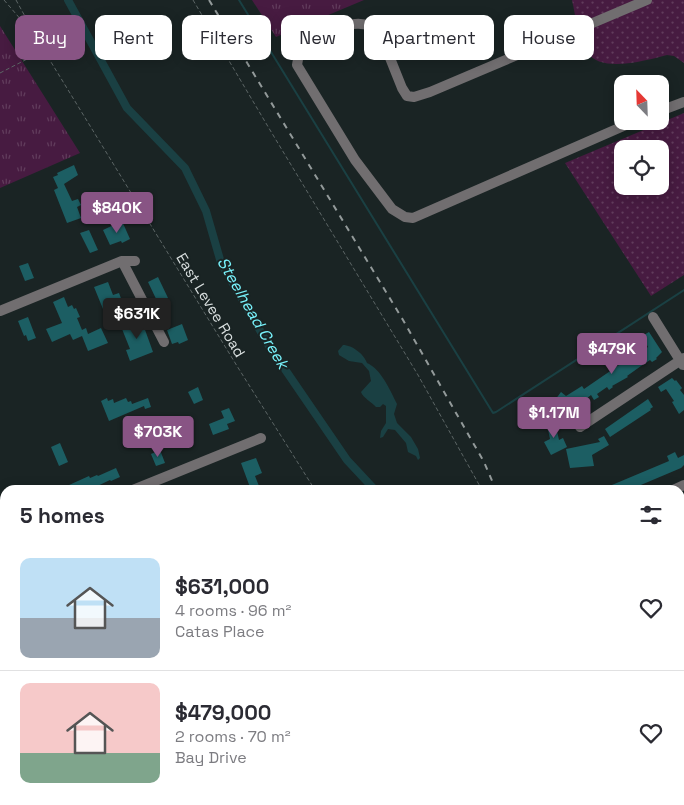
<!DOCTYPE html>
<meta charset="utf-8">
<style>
body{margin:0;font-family:"Space Grotesk",sans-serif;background:#f2f2f3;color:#2b2b33;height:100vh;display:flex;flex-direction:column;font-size:19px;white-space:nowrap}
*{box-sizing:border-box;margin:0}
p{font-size:16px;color:#7c7c81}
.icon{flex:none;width:28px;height:28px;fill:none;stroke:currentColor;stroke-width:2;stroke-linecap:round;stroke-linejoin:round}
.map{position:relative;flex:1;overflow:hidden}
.details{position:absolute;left:0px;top:485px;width:685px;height:320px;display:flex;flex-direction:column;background:#fff;border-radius:15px 15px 0 0;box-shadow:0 2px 12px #0003}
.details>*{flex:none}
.banner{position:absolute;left:15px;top:15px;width:655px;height:45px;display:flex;gap:10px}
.needle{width:32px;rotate:337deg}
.fabs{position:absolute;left:614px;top:75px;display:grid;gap:10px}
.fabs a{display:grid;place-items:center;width:55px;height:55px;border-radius:10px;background:#fff;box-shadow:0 2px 12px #0003;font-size:25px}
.price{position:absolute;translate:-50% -42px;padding:0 11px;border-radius:5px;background:#885484;color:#fff;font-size:16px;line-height:32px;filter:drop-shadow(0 1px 2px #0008)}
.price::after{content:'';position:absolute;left:50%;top:30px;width:15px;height:11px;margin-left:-8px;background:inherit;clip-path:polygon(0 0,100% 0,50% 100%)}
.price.on{background:#222;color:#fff}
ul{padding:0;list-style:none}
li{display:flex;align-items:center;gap:15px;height:125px;padding:0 20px}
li+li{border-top:1px solid #e1e1e2}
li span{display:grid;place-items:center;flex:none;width:140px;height:100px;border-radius:10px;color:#555}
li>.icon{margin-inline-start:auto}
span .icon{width:60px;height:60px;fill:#fffc;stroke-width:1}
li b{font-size:21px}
h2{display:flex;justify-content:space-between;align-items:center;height:60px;padding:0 20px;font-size:21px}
.chip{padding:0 18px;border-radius:10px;background:#fff;box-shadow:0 2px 12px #0003;font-size:18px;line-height:45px}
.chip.on{background:#885484;color:#fff}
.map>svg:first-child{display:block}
</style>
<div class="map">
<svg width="684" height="805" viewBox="0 0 684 805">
<defs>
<pattern id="grass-dots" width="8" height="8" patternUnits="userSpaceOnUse" patternTransform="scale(1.25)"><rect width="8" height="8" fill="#471b41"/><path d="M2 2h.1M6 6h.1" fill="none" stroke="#613c5c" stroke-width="1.8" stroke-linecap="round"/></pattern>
<pattern id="park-tufts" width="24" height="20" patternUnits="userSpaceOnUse" patternTransform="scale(1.25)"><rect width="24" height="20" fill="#471b41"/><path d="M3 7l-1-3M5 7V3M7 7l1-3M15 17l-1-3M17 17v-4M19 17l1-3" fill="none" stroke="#613c5c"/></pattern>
</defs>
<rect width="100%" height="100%" fill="#1a2424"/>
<!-- grass -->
<path fill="url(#grass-dots)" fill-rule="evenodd" d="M 572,0 L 684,0 L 684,63 L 674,56 L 667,55 C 647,60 601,74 587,52 C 577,37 576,17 572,0 Z
M 684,113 L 684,275 L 651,296 L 565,163 ZM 622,149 L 660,149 L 660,186 L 622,186 Z
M 684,733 L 684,805 L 648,805 L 647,800 L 680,800 L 680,735 Z"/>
<!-- park -->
<path fill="url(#park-tufts)" d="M 252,0 L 364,0 L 276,37 Z
M 0,26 L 80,153 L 0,188 Z"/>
<!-- water -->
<path fill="#1a4043" d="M 343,345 C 352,345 364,354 367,363 C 381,369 390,390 397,404 L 394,414 L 397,423 L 411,437 L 418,449 L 420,458 L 418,460 L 416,456 L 408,452 L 406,443 L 395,430 L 388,429 L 383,437 L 380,438 L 381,431 L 386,423 L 386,406 L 383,404 L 380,407 L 376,407 C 372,402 363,398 361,392 L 371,381 L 369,371 L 362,363 L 349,361 L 339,355 L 338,351 Z"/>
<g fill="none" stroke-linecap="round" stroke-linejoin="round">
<!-- stream -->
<path stroke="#1a4043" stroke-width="2" d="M 239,0 L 493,413 L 496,412 L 684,290"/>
<!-- canal -->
<path stroke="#1a4043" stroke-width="8" d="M 68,0 L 127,108 L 185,168 L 206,211 L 221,263 L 269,346 L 347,460 L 375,490
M 506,800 L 508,805"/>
</g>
<!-- building -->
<path fill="#1c5e63" d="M 74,165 L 78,175 L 64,184 L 72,201 L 78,199 L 81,205 L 77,207 L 81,218 L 67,223 L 54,190 L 58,188 L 53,177 L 58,175 L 57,173 Z
M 122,221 L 130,239 L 122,243 L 121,241 L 110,245 L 103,230 Z
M 89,230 L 98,250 L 90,253 L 80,233 Z
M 28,263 L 34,278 L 25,281 L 19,266 Z
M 158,277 L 168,298 L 158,303 L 148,282 Z
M 108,282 L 113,295 L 119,293 L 122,301 L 103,309 L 94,287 Z
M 64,297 L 68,307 L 72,305 L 74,309 L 76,308 L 80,317 L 77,318 L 82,330 L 86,328 L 88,334 L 101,328 L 108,343 L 88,351 L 82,336 L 73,340 L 70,334 L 52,342 L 46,329 L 62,323 L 53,302 Z
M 136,315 L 142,328 L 144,327 L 153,352 L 130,361 L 126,350 L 130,349 L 122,329 L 131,326 L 128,319 Z
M 28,317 L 36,338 L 28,341 L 26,335 L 24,336 L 18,321 Z
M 182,324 L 188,340 L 179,344 L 178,342 L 172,344 L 167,330 Z
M 649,332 L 662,352 L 656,358 L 657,359 L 652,362 L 650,360 L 641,366 L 627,376 L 628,377 L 612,386 L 613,387 L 609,390 L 607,387 L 597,394 L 599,397 L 594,400 L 591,395 L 577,406 L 573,401 L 562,413 L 557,408 L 560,404 L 555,400 L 561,392 L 566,396 L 582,386 L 584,389 L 619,365 L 622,363 L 618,358 L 624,354 L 627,360 L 648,347 L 642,336 Z
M 672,378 L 675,381 L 676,380 L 682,388 L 680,390 L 684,395 L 684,410 L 679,414 L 672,402 L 674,401 L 666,389 L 661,392 L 658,387 Z
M 198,387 L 203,400 L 194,404 L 188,392 Z
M 107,398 L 108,401 L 113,399 L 114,403 L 126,398 L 128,402 L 131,401 L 132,404 L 148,398 L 151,407 L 145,409 L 144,406 L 109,421 L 101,401 Z
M 648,399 L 653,407 L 650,409 L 651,410 L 610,437 L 605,429 Z
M 229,408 L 235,421 L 227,424 L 229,429 L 213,435 L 209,424 L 224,418 L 221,411 Z
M 183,416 L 186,426 L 179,429 L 180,432 L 164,439 L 160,430 L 164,429 L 162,424 Z
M 554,418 L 559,440 L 563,438 L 567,447 L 551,455 L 544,442 L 550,439 L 546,420 Z
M 604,436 L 609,445 L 592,455 L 594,466 L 570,468 L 566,449 L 600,442 L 598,439 Z
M 60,443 L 68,462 L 59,466 L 51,447 Z
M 160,450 L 165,463 L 156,466 L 151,454 Z
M 675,452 L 678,458 L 684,455 L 684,465 L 681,468 L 629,490 L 600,490 L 669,461 L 667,456 Z
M 256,458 L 262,473 L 255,476 L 259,486 L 251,490 L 241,463 Z
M 116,468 L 120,477 L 111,481 L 110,480 L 89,490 L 58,490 L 89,476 L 90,478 L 97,475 L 98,476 Z"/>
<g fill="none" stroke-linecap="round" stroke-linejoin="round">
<!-- path -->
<path stroke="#5d6666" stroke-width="1" stroke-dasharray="4 2.5" stroke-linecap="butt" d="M 4,0 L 35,36
M 16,0 L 43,49 L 237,366 L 315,490
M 193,0 L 270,130 L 418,375 L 482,490
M 0,73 L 33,56 L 42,50
M 458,800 L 460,805
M 601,800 L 602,805"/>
<!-- minor -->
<path stroke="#716e70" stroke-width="10" d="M 660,111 L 684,102
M 635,121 L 413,218 L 405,217 L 392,209 L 355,160 L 297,65 C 298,58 299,52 303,46 C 309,40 317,37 324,34 C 341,26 364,16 380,33 L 402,88 L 407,96 L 414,97 L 430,92 L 647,0
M 122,261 L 164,342
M 0,311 L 122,261 L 135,261
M 653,317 L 683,365
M 580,427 L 684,358
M 133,490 L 261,438
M 673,490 L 684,485
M 0,544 L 5,542
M 680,550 L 684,548
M 0,622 L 5,634
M 680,685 L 684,684
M 680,711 L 684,709
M 0,778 L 5,776
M 75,800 L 77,805"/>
<!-- major -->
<path stroke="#c2bbc0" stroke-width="12" d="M 680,618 L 684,616
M 221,805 L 233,800"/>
<!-- rail -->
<path stroke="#939a9a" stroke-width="2" stroke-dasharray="6 6" stroke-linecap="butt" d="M 209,0 L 403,320 L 484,462 L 496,490
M 613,800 L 614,805"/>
</g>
<g text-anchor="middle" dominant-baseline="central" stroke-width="4" stroke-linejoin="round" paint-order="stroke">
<!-- street labels -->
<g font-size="15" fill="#d9dfdf" stroke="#1a2424">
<text transform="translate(211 305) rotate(59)">East Levee Road</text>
</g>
<!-- water labels -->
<g font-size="16" font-style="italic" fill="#79f4fd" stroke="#1a2424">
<text transform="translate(253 313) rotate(60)">Steelhead Creek</text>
</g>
</g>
</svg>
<div class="fabs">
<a><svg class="needle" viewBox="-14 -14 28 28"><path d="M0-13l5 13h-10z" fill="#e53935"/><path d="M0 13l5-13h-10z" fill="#7c7c81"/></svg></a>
<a><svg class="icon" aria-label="locate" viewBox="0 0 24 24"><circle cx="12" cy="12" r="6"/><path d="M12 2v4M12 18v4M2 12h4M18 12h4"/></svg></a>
</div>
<b class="price" style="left:117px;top:234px">$840K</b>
<b class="price on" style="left:137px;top:340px">$631K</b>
<b class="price" style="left:612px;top:375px">$479K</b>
<b class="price" style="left:554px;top:439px">$1.17M</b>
<b class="price" style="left:158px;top:458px">$703K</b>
<div class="banner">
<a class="chip on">Buy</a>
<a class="chip">Rent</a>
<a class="chip">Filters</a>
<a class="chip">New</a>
<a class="chip">Apartment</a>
<a class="chip">House</a>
</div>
<section class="details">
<h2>5 homes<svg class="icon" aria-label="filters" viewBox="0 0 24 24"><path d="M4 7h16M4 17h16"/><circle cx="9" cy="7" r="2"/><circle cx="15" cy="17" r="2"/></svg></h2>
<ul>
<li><span style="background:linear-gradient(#bfe0f5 60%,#9aa5b1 0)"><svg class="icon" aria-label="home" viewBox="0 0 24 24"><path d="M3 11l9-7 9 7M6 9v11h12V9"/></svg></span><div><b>$631,000</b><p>4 rooms · 96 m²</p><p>Catas Place</p></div><svg class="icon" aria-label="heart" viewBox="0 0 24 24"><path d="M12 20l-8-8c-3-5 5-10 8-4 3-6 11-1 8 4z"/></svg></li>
<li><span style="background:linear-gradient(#f6c9c9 70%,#7fa58c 0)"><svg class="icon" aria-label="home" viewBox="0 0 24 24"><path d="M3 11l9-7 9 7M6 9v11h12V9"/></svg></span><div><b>$479,000</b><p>2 rooms · 70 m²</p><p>Bay Drive</p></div><svg class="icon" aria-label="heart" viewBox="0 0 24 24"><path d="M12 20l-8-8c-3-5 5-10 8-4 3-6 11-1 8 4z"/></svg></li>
</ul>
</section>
</div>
